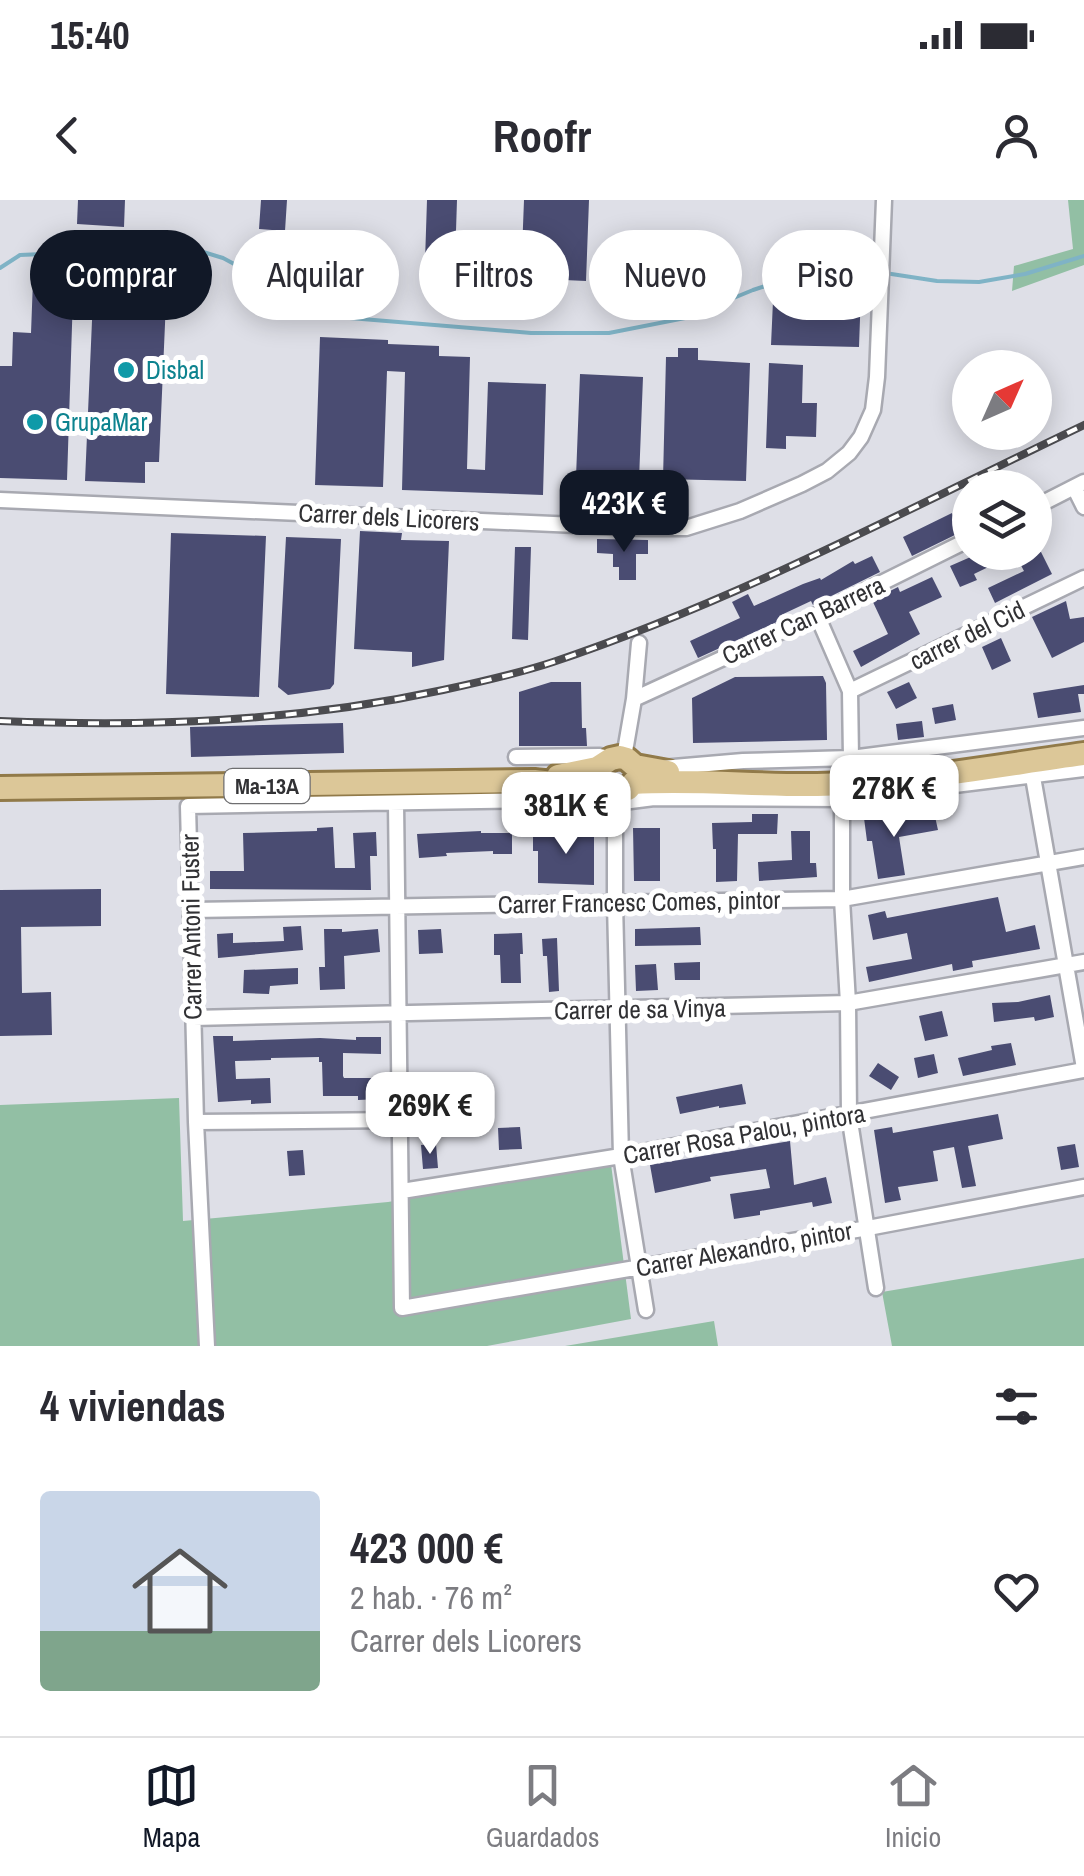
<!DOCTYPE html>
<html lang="es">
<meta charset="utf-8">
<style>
body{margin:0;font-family:"Archivo Narrow",sans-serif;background:#f7f7f7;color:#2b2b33;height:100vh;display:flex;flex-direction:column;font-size:38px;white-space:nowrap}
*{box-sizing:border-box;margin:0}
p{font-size:32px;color:#7c7c81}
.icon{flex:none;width:55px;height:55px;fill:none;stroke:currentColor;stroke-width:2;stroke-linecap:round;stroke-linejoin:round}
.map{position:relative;height:1146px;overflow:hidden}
.panel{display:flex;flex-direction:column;background:#fff;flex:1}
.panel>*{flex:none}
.hud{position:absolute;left:30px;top:30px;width:1025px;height:90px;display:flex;gap:20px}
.needle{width:65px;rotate:45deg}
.fabs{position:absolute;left:952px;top:150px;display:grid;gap:20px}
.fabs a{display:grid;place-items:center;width:100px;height:100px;border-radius:50%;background:#fff;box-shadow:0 5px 25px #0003;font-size:50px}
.price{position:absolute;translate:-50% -85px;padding:0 22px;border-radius:20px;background:#fff;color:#222;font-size:32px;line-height:65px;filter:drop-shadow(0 2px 5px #0008)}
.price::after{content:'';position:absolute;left:50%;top:60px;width:30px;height:22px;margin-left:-15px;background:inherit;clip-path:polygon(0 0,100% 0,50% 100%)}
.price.active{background:#111827;color:#fff}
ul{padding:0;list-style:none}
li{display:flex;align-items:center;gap:30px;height:250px;padding:0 40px}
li+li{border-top:2px solid #e1e1e2}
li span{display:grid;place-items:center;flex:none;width:280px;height:200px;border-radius:10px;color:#555}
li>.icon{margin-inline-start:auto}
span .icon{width:120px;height:120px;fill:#fffc;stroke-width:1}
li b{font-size:42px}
h2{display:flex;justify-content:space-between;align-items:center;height:120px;padding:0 40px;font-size:42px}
.pill{padding:0 35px;border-radius:45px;background:#fff;box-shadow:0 5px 25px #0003;font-size:35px;line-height:90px}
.pill.active{background:#111827;color:#fff}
.status{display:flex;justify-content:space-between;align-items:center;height:70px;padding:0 50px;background:#fff;direction:ltr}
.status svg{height:28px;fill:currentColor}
header{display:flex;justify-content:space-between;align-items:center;height:130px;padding:0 40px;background:#fff;font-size:45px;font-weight:700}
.tabs{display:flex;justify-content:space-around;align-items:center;height:140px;border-top:2px solid #e1e1e2;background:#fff;font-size:28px;color:#7c7c81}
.tabs a{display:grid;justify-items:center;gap:5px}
.tabs .active{color:#111827}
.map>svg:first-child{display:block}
</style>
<div class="status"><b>15:40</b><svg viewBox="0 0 49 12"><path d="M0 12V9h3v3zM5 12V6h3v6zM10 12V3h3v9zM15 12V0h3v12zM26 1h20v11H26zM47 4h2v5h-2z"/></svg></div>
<header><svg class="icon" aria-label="back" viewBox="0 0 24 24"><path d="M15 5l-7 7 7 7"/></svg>Roofr<svg class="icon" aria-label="person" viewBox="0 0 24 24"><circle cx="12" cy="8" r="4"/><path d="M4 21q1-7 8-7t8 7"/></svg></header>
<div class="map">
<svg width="1084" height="1146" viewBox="0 0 1084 1146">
<rect width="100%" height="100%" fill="#dedfe7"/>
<!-- green -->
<path fill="#92bfa4" d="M 1068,0 L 1084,0 L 1084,65 L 1012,91 L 1014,66 L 1073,49 Z
M 179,898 L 183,1021 L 388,1002 L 611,964 L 631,1119 L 487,1146 L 0,1146 L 0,905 Z
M 1084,1058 L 1084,1146 L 892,1146 L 882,1092 Z
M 714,1121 L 718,1146 L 565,1146 Z"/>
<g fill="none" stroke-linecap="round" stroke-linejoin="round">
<!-- stream -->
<path stroke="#7fb3c6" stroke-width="4" d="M 0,68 L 20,55 L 136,50 L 200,51 L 223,58 L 236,65 L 268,91 L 288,101 L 350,118 L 531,133 L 609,133 L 685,118 L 753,90 L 799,75 L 859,69 L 937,81 L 979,82 L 1025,74 L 1084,56"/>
</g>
<!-- building -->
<path fill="#4a4c72" d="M 78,0 L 125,0 L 124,27 L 77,24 Z
M 261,0 L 287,0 L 285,31 L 259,29 Z
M 427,0 L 457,0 L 454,93 L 424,92 Z
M 524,0 L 589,0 L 586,81 L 521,78 Z
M 94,75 L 167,78 L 159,262 L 145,262 L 145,283 L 85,281 Z
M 33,80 L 57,80 L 73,95 L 67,280 L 0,278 L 0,166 L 12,166 L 13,132 L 31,133 Z
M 861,91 L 859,147 L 771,145 L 773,101 Z
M 320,137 L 388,140 L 388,144 L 439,146 L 439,156 L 470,157 L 467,269 L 485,270 L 488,182 L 546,184 L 543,295 L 402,290 L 405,172 L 387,171 L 383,287 L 315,285 Z
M 678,148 L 698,148 L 698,160 L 750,163 L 746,281 L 663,279 L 666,157 L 678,157 Z
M 769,163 L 803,165 L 802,203 L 817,203 L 816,237 L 786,236 L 786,249 L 766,248 Z
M 580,174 L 643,177 L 638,306 L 575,303 Z
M 952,313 L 961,332 L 912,356 L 903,337 Z
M 360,331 L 402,333 L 401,340 L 449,341 L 444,460 L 412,467 L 412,452 L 354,449 Z
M 171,333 L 266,336 L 259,497 L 166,494 Z
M 286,337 L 341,339 L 334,484 L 330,489 L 288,495 L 278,487 Z
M 597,339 L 648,340 L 648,354 L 636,354 L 636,380 L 619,380 L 619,367 L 613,367 L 613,354 L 597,353 Z
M 515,347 L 531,347 L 528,440 L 512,439 Z
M 982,352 L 1041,352 L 1052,374 L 995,403 L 988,388 L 1024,371 L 1015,354 L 974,374 L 977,380 L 960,387 L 950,366 Z
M 872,356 L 880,372 L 813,405 L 811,401 L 779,416 L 781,420 L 698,458 L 690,441 L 740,418 L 732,402 L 748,394 L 754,406 L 803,384 L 820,378 L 821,380 L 853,361 L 855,364 Z
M 932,377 L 942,397 L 909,412 L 920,434 L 861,467 L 853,451 L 888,434 L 872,400 L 898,387 L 900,392 Z
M 1066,401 L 1070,419 L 1084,417 L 1084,442 L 1052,458 L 1032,417 Z
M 1001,438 L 1011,461 L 992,470 L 982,447 Z
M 823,476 L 826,483 L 827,540 L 693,543 L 692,498 L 735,477 Z
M 551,482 L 581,482 L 582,528 L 586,528 L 587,546 L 519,546 L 519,492 Z
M 909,482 L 917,498 L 896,509 L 887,492 Z
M 1084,485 L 1084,494 L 1078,494 L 1081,512 L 1038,518 L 1033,493 Z
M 953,504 L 956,520 L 935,524 L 932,508 Z
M 922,521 L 924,537 L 898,540 L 896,524 Z
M 343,523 L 344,553 L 191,557 L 190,527 Z
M 934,612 L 938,630 L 899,637 L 905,675 L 878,679 L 872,641 L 867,641 L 864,618 L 891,615 L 892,620 Z
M 752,614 L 778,614 L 777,634 L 738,634 L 737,681 L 716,682 L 716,649 L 713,649 L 712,623 L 752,622 Z
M 333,627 L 335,668 L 355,668 L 353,633 L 376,632 L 377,656 L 370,656 L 371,690 L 210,689 L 210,671 L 244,671 L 243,633 L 317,631 L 317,628 Z
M 633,628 L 660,628 L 660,681 L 634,681 Z
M 594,629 L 594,685 L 538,683 L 538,651 L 533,651 L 533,632 L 571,632 L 571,630 Z
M 481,631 L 481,633 L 512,633 L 512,654 L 493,654 L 493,651 L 446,653 L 447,656 L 419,658 L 417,634 Z
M 791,631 L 810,631 L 810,663 L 816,663 L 817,677 L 759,681 L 758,662 L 792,660 Z
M 101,689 L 101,726 L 21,727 L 22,793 L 51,792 L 52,835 L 0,836 L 0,690 Z
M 998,697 L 1006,732 L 1035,725 L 1040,749 L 972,761 L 973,767 L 953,771 L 952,764 L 869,782 L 866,767 L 912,759 L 907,733 L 873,740 L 868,715 L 885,711 L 887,718 Z
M 301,726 L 303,750 L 218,758 L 217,734 L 233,733 L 233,743 L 284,741 L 283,727 Z
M 700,727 L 701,745 L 635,746 L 635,729 Z
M 324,729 L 342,729 L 342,732 L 378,729 L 380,752 L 344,756 L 345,789 L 320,790 L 319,767 L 325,767 Z
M 441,729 L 443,753 L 419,754 L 418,730 Z
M 522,733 L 523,754 L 520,754 L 521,783 L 501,783 L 500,755 L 494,755 L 494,734 Z
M 557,738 L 559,791 L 549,792 L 547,756 L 543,756 L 542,739 Z
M 700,762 L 700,780 L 675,780 L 674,763 Z
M 656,764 L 658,790 L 636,791 L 635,765 Z
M 298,768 L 298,784 L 270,786 L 269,794 L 243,793 L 244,770 Z
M 1050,795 L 1054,817 L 1035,821 L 1034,817 L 994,822 L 992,803 L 1018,802 Z
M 942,811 L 948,836 L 925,841 L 919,816 Z
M 213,836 L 233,836 L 233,841 L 320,838 L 356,840 L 356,837 L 381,837 L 381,854 L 343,853 L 343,876 L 344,878 L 381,878 L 381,899 L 358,900 L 358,896 L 323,896 L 322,862 L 319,862 L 319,857 L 271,858 L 271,860 L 235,861 L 236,879 L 270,878 L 271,903 L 251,904 L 251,900 L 218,902 Z
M 1011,843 L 1016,865 L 963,876 L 958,858 L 992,850 L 991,846 Z
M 934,854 L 938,873 L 918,878 L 914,858 Z
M 878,863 L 899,877 L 891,890 L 869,876 Z
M 426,876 L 441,876 L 443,910 L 448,910 L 449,932 L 429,933 Z
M 742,884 L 746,904 L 719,908 L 719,906 L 680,914 L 676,897 Z
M 998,914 L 1003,939 L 968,946 L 976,986 L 962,988 L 954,947 L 933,951 L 938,981 L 898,987 L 901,1000 L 885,1003 L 874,930 L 892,927 L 893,933 Z
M 520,927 L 522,949 L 499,950 L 498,928 Z
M 790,941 L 794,985 L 826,977 L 832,1003 L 813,1007 L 812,1002 L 760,1011 L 760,1015 L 734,1019 L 730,994 L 770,988 L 766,969 L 710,977 L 711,981 L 655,993 L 650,965 Z
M 436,944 L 438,968 L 423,969 L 421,945 Z
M 1075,944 L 1079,967 L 1061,970 L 1057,947 Z
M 303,950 L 305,975 L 289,976 L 287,951 Z"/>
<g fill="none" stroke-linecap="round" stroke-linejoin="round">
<!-- street casing -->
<g stroke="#a8a9b1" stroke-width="19">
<path id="street" d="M 1074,287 L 1084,307
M 0,300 L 644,328 L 686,328 L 740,311 L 802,284 L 827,271 L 849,253 L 861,237 L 873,210 L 877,177 L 884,0
M 1035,307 L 1084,282
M 817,415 L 850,491 L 851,558
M 850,491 L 1084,378
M 634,499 L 817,415 L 970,339
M 516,557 L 600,556 L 610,558
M 624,557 L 634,499 L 639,443
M 662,568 L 743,561 L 851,558 L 1084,528
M 1033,577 L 1084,868
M 842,599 L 842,699 L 848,803 L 849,915 L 876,1088
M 396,603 L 402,1108 L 868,1028 L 1084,987
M 615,603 L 615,703 L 621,956 L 646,1110
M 191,710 L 842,699 L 1084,657
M 193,818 L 848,803 L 1084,762
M 196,922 L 399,920
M 402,991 L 621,956 L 1084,870
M 207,1146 L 196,922 L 188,606 L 598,599 L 615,603 L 654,598 L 842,599 L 1084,569"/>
</g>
<!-- primary casing -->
<g stroke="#917a49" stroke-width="28">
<path id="primary" d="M 558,576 L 597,568 L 611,559 L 620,557 L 627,559 L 635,566 L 668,572
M 0,588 L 534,581 C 557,584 599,585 618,592 L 628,589 L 633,583 C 694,579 756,586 817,585 C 906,583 996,566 1084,554"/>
</g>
<!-- street -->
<use href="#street" stroke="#fff" stroke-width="14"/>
<!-- primary -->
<use href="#primary" stroke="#dcc798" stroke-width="22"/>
<!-- rail casing -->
<g stroke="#4b4b4f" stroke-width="8">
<path id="rail" d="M 0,521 C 151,527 295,522 443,490 C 480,482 517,474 553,462 C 736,401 910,308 1084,225"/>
</g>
<!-- rail -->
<use href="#rail" stroke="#fff" stroke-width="4" stroke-dasharray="11" stroke-linecap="butt"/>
</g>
<!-- markers -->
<g fill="#0f9aa8" stroke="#fff" stroke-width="4">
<circle cx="126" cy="170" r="10"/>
<circle cx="35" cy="222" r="10"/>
</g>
<g text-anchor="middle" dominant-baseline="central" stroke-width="10" stroke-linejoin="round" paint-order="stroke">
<!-- shield labels -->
<rect fill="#fff" stroke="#6f6f71" stroke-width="2.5" x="224.5" y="569" width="85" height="34" rx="8"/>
<g font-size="22" font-weight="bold" fill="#313134">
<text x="267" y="586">Ma-13A</text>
</g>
<!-- culture labels -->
<g font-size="25" fill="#0d838f" stroke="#fff" text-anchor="start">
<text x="146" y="170">Disbal</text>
<text x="55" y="222">GrupaMar</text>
</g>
<!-- street labels -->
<g font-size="25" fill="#313134" stroke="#fff">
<text transform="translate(389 317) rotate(3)">Carrer dels Licorers</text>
<text transform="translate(803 420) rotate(-25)">Carrer Can Barrera</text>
<text transform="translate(967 435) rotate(-26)">carrer del Cid</text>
<text transform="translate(639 702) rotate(-1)">Carrer Francesc Comes, pintor</text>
<text transform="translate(191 727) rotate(-91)">Carrer Antoni Fuster</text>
<text transform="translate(640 809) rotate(-1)">Carrer de sa Vinya</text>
<text transform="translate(744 934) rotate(-10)">Carrer Rosa Palou, pintora</text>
<text transform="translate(744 1049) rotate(-10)">Carrer Alexandro, pintor</text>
</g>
</g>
</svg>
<div class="fabs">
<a><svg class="needle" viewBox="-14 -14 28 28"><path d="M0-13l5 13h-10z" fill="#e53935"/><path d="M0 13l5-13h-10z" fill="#7c7c81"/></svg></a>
<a><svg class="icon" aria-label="layers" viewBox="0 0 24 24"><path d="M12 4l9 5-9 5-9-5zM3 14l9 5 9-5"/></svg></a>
</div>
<b class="price active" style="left:624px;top:355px">423K €</b>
<b class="price" style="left:894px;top:640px">278K €</b>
<b class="price" style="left:566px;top:657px">381K €</b>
<b class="price" style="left:430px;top:957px">269K €</b>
<div class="hud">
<a class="pill active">Comprar</a>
<a class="pill">Alquilar</a>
<a class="pill">Filtros</a>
<a class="pill">Nuevo</a>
<a class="pill">Piso</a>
</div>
</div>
<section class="panel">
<h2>4 viviendas<svg class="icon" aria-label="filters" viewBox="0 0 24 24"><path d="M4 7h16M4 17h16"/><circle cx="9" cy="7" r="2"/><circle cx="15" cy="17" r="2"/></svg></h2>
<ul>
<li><span style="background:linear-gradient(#c9d6e8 70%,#7fa58c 0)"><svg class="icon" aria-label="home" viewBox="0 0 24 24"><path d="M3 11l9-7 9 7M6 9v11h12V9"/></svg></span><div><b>423 000 €</b><p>2 hab. · 76 m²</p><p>Carrer dels Licorers</p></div><svg class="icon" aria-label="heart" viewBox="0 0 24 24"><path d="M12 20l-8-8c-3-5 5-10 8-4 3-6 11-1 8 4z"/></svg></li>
</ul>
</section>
<nav class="tabs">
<a class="active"><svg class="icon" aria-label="map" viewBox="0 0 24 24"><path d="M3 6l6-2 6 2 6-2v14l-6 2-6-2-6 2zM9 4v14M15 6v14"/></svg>Mapa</a>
<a><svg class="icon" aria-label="saved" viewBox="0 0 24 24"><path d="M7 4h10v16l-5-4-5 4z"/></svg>Guardados</a>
<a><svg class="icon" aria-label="home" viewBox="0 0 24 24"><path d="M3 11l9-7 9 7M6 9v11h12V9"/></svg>Inicio</a>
</nav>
